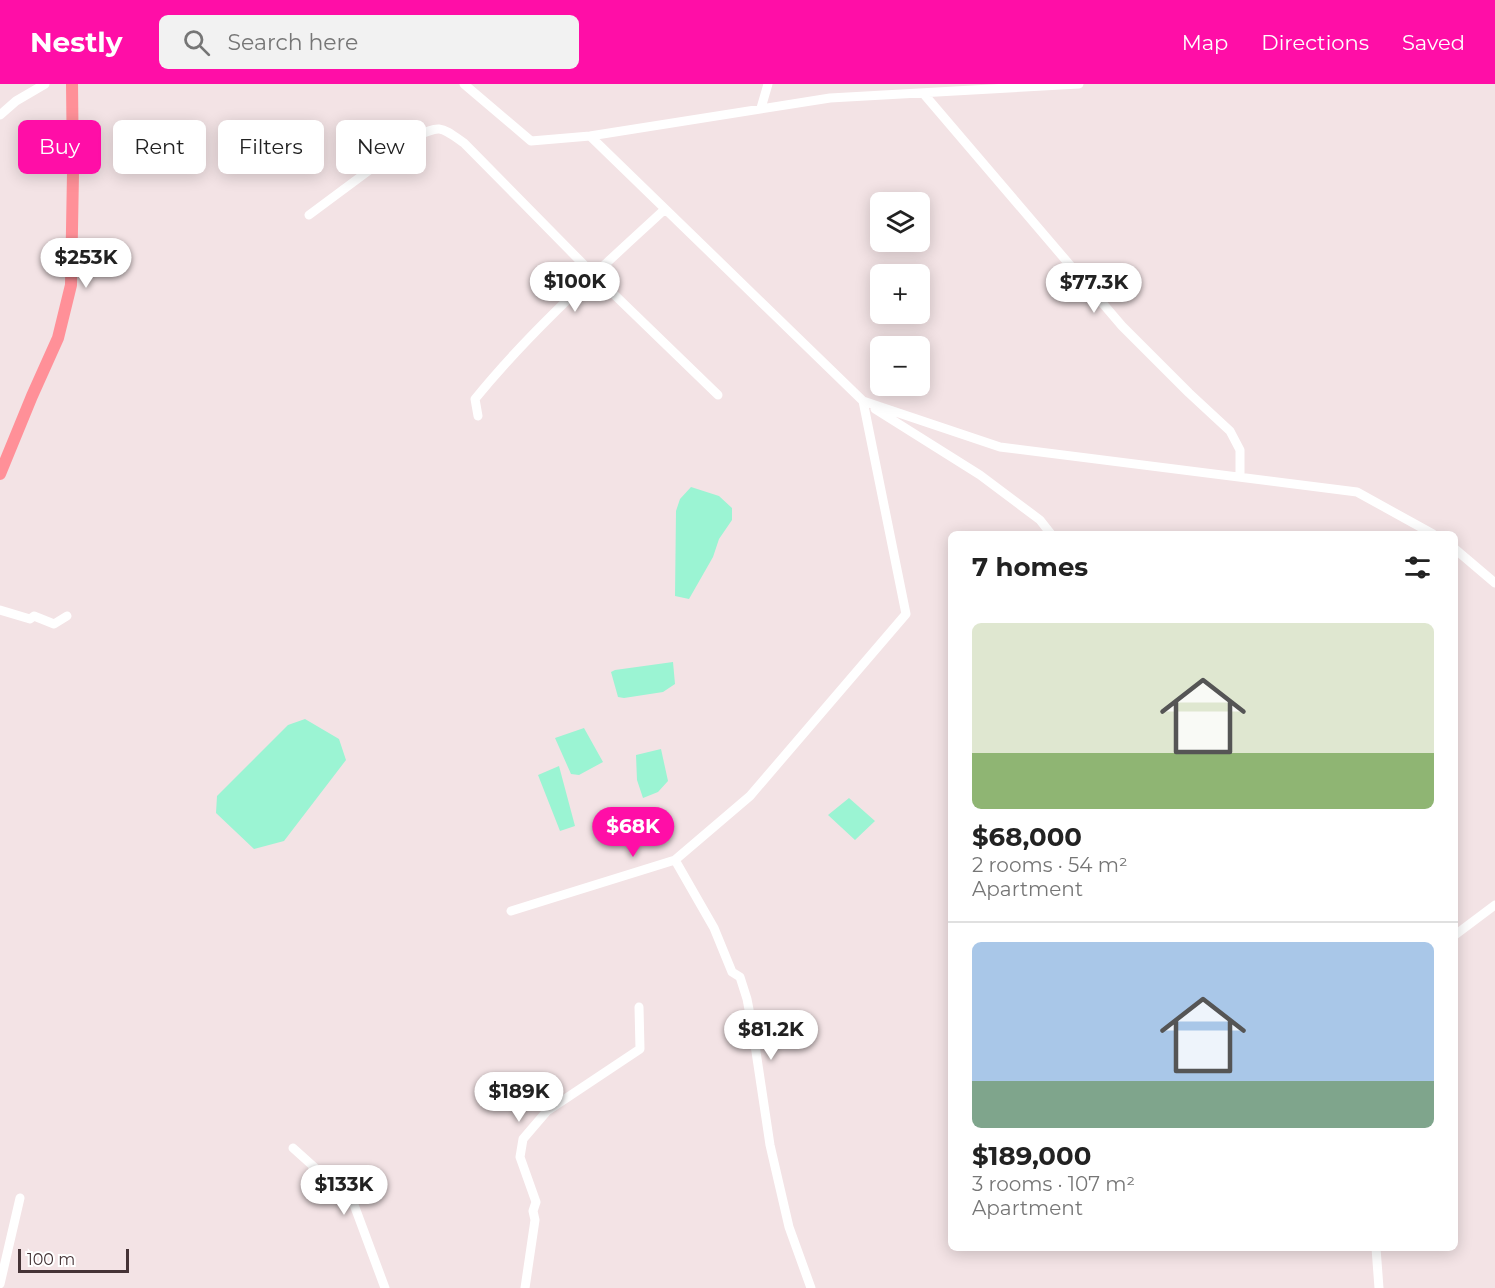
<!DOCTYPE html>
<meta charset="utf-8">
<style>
body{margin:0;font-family:Montserrat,sans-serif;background:#f2f2f2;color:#222;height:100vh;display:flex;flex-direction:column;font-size:22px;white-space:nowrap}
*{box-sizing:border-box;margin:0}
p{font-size:20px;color:#767676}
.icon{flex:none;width:33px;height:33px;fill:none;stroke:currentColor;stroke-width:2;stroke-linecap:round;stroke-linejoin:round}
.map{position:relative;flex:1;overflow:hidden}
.side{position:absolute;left:948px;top:447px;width:510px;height:720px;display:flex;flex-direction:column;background:#fff;border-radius:9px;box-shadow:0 3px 15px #0003}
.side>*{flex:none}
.hud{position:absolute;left:18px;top:36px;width:570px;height:54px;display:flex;gap:12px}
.fabs{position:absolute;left:870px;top:108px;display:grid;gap:12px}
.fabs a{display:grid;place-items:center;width:60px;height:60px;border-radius:9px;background:#fff;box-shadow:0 3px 15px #0003;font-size:30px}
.scale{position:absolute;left:18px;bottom:15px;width:111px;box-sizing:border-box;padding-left:6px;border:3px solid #453336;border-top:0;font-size:16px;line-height:21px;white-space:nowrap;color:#453336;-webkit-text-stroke:4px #fff;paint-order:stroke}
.price{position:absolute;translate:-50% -51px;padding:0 14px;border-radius:21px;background:#fff;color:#222;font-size:20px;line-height:39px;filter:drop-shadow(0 2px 3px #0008)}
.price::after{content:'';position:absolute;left:50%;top:36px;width:18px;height:14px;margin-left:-9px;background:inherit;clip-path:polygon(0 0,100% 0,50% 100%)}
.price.selected{background:#ff0ea7;color:#fff}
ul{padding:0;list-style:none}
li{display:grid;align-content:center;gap:12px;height:318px;padding:0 24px}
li+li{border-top:2px solid #e0e0e0}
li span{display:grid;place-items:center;height:186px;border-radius:9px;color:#555}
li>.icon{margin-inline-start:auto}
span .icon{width:108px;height:108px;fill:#fffc;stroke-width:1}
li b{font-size:26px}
h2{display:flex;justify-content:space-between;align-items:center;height:72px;padding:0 24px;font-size:26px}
.tag{padding:0 21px;border-radius:9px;background:#fff;box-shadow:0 3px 15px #0003;font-size:21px;line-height:54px}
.tag.selected{background:#ff0ea7;color:#fff}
header{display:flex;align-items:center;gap:36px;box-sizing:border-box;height:84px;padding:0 30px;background:#ff0ea7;color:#fff}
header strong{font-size:28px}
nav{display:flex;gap:33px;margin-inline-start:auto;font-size:21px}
.search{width:420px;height:54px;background:#f2f2f2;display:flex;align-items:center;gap:15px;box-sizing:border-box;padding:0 21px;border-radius:9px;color:#767676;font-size:22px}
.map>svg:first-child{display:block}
</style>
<header>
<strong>Nestly</strong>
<div class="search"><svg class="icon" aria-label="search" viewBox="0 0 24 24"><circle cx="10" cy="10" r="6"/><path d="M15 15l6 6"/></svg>Search here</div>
<nav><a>Map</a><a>Directions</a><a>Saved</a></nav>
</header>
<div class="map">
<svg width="1495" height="1204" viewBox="0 0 1495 1204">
<rect width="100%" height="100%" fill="#f3e3e5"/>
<!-- water -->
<path fill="#9bf4d3" d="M 691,403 L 719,412 L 732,424 L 732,436 L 719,455 L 713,473 L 689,515 L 675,512 L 676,427 L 680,415 Z
M 673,578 L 675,600 L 663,608 L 624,614 L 618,613 L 611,588 L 615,586 Z
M 305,635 L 339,655 L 346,676 L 284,757 L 254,765 L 216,729 L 217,712 L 288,641 Z
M 584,644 L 603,678 L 579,691 L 571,690 L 555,654 Z
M 661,665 L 668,697 L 658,708 L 643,714 L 637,696 L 636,671 Z
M 559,682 L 575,742 L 560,747 L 538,691 Z
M 849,714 L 875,737 L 855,756 L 828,731 Z"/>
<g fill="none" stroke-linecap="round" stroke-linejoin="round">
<!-- minor -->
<path stroke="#fff" stroke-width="9" d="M 464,0 L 531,57 L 590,52 L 830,14 L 1079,0
M 923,9 L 1122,242 L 1189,309 L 1230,347 L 1240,366 L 1240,393
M 761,24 L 768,0
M 0,31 L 16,17 L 45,0
M 590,52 L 863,317 L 1000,363 L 1357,408 L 1433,450
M 309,131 L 414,53 C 441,41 440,42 464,59 L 594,191 L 718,311
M 875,325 L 980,391 L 1040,436 L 1051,450
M 478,332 L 475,315 C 531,246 599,186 664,126
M 1455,465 L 1495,499
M 0,526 L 30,535 L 34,532 L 54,540 L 67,532
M 675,776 L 714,844 L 732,888 L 740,893 L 747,915 L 752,941 L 770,1061 L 789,1143 L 811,1204
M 511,827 L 675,776 L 750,712 L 906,530 L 863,317
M 1455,851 L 1495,821
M 293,1064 L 353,1118 L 385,1204
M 1376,1164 L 1379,1204
M 0,1200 L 20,1114
M 525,1204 L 535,1136 L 533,1127 L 536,1118 L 520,1073 L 523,1055 L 547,1027 L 640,965 L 639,923"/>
<!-- major -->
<path stroke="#ff9098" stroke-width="12" d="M 0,390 L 32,312 L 58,254 L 71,201 L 73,89 L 72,0"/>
</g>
</svg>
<div class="fabs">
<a><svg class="icon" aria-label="layers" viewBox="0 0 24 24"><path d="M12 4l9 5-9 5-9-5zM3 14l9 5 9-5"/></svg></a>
<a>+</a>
<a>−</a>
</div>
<div class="scale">100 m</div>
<b class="price" style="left:86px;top:205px">$253K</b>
<b class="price" style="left:575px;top:229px">$100K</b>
<b class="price" style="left:1094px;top:230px">$77.3K</b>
<b class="price selected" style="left:633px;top:774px">$68K</b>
<b class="price" style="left:771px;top:977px">$81.2K</b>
<b class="price" style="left:519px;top:1039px">$189K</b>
<b class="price" style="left:344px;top:1132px">$133K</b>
<div class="hud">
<a class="tag selected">Buy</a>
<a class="tag">Rent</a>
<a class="tag">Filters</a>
<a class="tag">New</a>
</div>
<section class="side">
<h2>7 homes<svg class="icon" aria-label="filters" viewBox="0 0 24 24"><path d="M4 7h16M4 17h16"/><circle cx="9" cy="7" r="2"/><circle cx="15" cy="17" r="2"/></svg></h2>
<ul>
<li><span style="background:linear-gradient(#dfe7d0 70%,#8fb573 0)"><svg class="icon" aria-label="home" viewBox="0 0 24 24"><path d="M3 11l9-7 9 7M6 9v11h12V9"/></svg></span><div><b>$68,000</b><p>2 rooms · 54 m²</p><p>Apartment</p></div></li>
<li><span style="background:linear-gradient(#a9c7e8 75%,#7fa58c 0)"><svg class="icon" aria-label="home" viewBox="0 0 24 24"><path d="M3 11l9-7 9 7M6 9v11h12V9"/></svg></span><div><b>$189,000</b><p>3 rooms · 107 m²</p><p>Apartment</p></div></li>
</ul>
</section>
</div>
